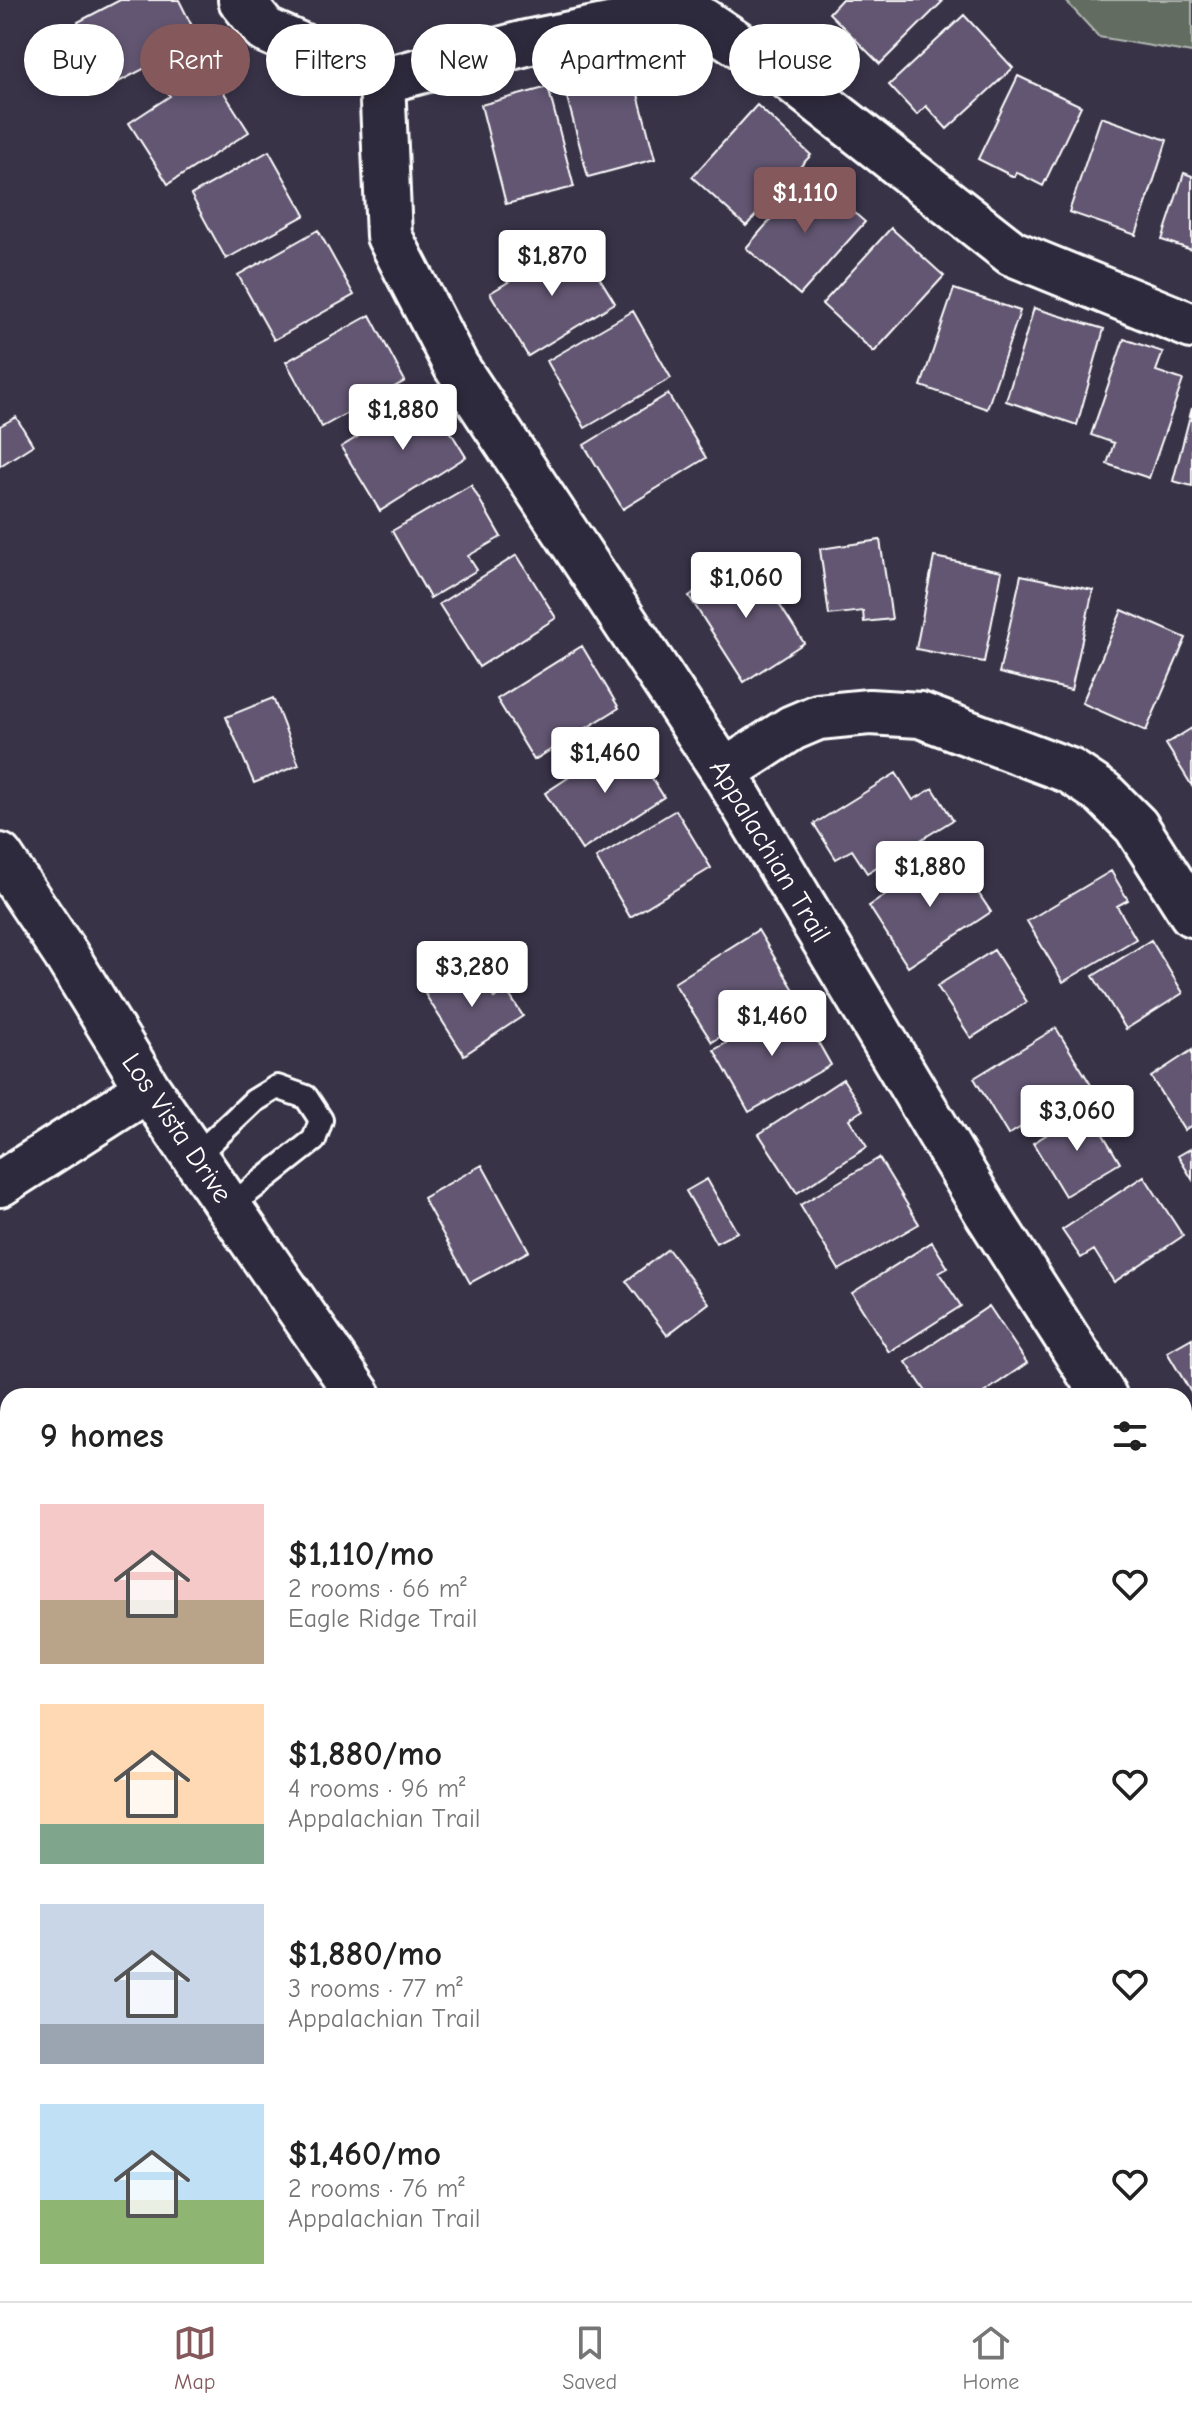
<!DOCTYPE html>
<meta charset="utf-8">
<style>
body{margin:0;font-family:"Comic Neue",sans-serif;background:#f6f6f6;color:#222;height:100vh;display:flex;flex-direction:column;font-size:30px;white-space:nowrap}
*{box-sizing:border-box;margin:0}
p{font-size:26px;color:#767676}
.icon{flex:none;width:44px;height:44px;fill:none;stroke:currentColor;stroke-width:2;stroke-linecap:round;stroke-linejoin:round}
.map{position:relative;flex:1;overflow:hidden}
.sheet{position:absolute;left:0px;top:1388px;width:1192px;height:914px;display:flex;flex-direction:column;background:#fff;border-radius:24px 24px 0 0;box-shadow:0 4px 12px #0003}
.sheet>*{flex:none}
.banner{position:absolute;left:24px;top:24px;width:1144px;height:72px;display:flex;gap:16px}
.price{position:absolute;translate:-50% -68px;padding:0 18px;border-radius:8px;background:#fff;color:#222;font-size:26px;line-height:52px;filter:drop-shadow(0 2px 4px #0008)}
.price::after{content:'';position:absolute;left:50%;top:48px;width:24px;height:18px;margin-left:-12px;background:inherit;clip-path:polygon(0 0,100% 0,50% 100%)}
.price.active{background:#85585c;color:#fff}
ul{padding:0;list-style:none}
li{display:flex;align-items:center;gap:24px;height:200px;padding:0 40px}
li span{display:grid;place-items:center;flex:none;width:224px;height:160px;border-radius:0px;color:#555}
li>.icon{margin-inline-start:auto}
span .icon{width:96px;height:96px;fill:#fffc;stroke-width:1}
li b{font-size:34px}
h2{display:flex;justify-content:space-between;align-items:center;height:96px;padding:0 40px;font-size:34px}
.chip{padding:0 28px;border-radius:36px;background:#fff;box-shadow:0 4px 12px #0003;font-size:28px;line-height:72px}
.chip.active{background:#85585c;color:#fff}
.dock{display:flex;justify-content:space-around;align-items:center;height:112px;border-top:2px solid #e0e0e0;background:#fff;font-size:22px;color:#767676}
.dock a{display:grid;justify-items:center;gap:4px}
.dock .active{color:#85585c}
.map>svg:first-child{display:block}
</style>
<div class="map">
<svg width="1192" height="2301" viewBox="0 0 1192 2301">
<rect width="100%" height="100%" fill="#393348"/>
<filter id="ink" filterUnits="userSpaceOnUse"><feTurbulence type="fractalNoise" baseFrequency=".0125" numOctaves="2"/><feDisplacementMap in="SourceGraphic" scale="16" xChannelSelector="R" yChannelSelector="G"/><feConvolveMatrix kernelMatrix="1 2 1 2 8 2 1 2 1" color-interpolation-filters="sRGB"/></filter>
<g filter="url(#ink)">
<!-- green -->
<path fill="#626c60" stroke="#b0b6b0" stroke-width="2" d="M 1065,0 L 1192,0 L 1192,53 L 1099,37 Z"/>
<!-- building -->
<path fill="#625672" stroke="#fff" stroke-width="2" d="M 120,0 L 179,0 L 199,40 L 111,86 L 78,22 Z
M 841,0 L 940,0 L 942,2 L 880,64 L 829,13 Z
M 964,15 L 1013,68 L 947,129 L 926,106 L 917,115 L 889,85 Z
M 628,56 L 655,159 L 588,177 L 564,86 L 590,79 L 587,67 Z
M 203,60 L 249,132 L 168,184 L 129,123 L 170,96 L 164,86 Z
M 1018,76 L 1081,106 L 1043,186 L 1016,172 L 1014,177 L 978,159 Z
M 548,87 L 574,187 L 506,204 L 481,105 Z
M 757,105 L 811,155 L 746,226 L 692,177 Z
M 1101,117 L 1167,140 L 1136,235 L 1069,212 Z
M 269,151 L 305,215 L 226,259 L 191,195 Z
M 1184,173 L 1192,176 L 1192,250 L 1162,240 Z
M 810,174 L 865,222 L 800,295 L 746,248 Z
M 891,228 L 944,276 L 874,352 L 822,304 Z
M 318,230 L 354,295 L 274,340 L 238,275 Z
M 577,241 L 615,303 L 528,356 L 490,293 Z
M 954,289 L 1020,311 L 987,409 L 921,386 Z
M 1034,308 L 1104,329 L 1077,425 L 1006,401 Z
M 633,311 L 671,378 L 585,428 L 547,361 Z
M 370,315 L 405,381 L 322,427 L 286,362 Z
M 1124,339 L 1163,352 L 1156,371 L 1183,380 L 1149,478 L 1107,464 L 1114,443 L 1091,435 Z
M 427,394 L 466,457 L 380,511 L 341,447 Z
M 668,394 L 706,458 L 623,509 L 584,445 Z
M 1192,408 L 1192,486 L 1173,481 Z
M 16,417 L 33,445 L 0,466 L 0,426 Z
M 471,485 L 501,537 L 468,556 L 477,570 L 430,598 L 392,531 Z
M 880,540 L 892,619 L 864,622 L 863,611 L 829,615 L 820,549 Z
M 517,555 L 556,618 L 479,667 L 439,604 Z
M 749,557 L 804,643 L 744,682 L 689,596 Z
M 934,557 L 1002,571 L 984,662 L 916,649 Z
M 1021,575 L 1093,590 L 1071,690 L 999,673 Z
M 1122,610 L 1186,638 L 1146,731 L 1082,703 Z
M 582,646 L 619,708 L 534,760 L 497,699 Z
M 273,698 L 299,765 L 254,783 L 226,717 Z
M 1192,728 L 1192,786 L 1166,744 Z
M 627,739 L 664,797 L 582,850 L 545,793 Z
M 896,773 L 913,800 L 933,788 L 953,820 L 867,873 L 852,850 L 836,859 L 814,824 Z
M 676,810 L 711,868 L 630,917 L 596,858 Z
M 951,852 L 991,912 L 908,967 L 869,906 Z
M 1111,871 L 1128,900 L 1117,906 L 1136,939 L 1063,982 L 1027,921 Z
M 758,930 L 794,990 L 712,1042 L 674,983 Z
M 1151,940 L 1183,993 L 1126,1029 L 1093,976 Z
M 994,950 L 1027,1002 L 971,1038 L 937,986 Z
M 472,963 L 494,998 L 506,990 L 523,1016 L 464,1055 L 425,994 Z
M 796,1003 L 831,1065 L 749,1112 L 714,1050 Z
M 1056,1028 L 1091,1085 L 1008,1135 L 974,1078 Z
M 1192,1050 L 1192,1125 L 1184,1130 L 1151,1077 Z
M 843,1079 L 863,1110 L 849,1119 L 867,1147 L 797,1193 L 759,1134 Z
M 1088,1109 L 1120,1163 L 1065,1196 L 1033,1143 Z
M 1192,1148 L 1192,1179 L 1178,1156 Z
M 879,1158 L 919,1224 L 839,1270 L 800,1205 Z
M 482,1165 L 529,1251 L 470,1283 L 423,1198 Z
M 1144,1176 L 1183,1236 L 1114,1282 L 1094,1250 L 1081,1258 L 1062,1230 Z
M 707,1179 L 737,1232 L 716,1243 L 686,1191 Z
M 932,1242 L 948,1268 L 939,1273 L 961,1306 L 889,1352 L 852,1293 Z
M 668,1249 L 709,1303 L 667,1335 L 626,1281 Z
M 989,1306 L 1027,1363 L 979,1396 L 929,1396 L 906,1362 Z
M 1192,1338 L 1192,1394 L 1167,1352 Z
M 1192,1665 L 1192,1757 L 1184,1762 L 1184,1670 Z
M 1192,1773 L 1192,1812 L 1184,1798 L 1184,1778 Z"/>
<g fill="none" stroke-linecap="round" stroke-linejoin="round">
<!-- lane casing -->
<g stroke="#fff" stroke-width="28">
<path id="lane" d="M 195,1157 L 254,1101 L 277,1087 L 306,1097 L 321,1120 L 314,1140 L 229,1207"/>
</g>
<!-- street casing -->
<g stroke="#fff" stroke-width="50">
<path id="street" d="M 241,0 L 265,30 L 382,81 L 526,43 L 687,10 L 788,77 L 1012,253 L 1192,326
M 382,81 L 389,236 L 456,366 L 724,772 L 987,1213 L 1104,1396
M 724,772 L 792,728 L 818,717 L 869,712 L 920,715 L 1070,771 L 1103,793 L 1136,826 L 1192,914
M 0,856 L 66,955 L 148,1089 L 359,1396
M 0,1184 L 148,1089
M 1184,1522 L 1192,1534
M 955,2294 L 959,2301"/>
</g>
<!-- lane -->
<use href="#lane" stroke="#2f2a3d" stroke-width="22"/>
<!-- street -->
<use href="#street" stroke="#2f2a3d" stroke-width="44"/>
</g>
</g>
<g text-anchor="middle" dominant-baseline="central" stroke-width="8" stroke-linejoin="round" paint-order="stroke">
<!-- street labels -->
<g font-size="28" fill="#fff" stroke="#2f2a3d">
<text transform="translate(770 851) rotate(59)">Appalachian Trail</text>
<text transform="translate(177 1128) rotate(56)">Los Vista Drive</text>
</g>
</g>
</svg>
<b class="price active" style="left:805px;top:235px">$1,110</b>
<b class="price" style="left:552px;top:298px">$1,870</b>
<b class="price" style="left:403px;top:452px">$1,880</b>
<b class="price" style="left:746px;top:620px">$1,060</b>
<b class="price" style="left:605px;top:795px">$1,460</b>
<b class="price" style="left:930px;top:909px">$1,880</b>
<b class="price" style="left:472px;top:1009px">$3,280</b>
<b class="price" style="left:772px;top:1058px">$1,460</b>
<b class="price" style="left:1077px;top:1153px">$3,060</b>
<div class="banner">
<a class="chip">Buy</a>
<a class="chip active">Rent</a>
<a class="chip">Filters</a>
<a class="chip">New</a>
<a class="chip">Apartment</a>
<a class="chip">House</a>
</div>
<section class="sheet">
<h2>9 homes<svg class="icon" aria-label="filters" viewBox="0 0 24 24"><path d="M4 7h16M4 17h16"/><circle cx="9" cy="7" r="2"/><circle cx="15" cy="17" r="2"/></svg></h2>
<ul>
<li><span style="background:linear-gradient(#f6c9c9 60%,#b9a48a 0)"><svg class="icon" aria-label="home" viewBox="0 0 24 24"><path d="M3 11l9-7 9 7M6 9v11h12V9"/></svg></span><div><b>$1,110/mo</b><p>2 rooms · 66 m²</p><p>Eagle Ridge Trail</p></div><svg class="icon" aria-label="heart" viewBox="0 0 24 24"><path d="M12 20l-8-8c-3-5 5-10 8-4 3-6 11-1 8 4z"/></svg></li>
<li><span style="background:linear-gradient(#ffd9b3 75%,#7fa58c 0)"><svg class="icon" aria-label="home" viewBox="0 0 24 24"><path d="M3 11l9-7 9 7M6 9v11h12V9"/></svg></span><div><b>$1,880/mo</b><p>4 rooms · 96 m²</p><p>Appalachian Trail</p></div><svg class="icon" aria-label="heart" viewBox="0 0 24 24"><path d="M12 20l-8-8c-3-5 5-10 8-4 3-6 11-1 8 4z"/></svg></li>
<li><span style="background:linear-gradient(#c9d6e8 75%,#9aa5b1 0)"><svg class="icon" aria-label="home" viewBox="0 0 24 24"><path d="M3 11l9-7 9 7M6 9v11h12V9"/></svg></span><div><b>$1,880/mo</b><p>3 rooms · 77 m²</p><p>Appalachian Trail</p></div><svg class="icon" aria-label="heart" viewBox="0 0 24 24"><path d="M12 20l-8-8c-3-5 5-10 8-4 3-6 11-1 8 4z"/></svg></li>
<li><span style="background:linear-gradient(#bfe0f5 60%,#8fb573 0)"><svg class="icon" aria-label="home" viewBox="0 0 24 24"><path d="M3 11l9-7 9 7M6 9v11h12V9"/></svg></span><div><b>$1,460/mo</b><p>2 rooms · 76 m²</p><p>Appalachian Trail</p></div><svg class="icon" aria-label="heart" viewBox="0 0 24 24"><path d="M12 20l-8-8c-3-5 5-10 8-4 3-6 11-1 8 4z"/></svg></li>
</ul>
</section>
</div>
<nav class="dock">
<a class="active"><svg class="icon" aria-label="map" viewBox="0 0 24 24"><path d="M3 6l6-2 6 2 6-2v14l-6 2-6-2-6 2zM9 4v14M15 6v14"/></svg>Map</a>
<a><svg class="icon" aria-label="saved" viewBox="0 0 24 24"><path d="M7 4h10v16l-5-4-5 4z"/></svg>Saved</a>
<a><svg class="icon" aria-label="home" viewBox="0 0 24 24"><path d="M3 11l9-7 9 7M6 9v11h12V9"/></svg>Home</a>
</nav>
